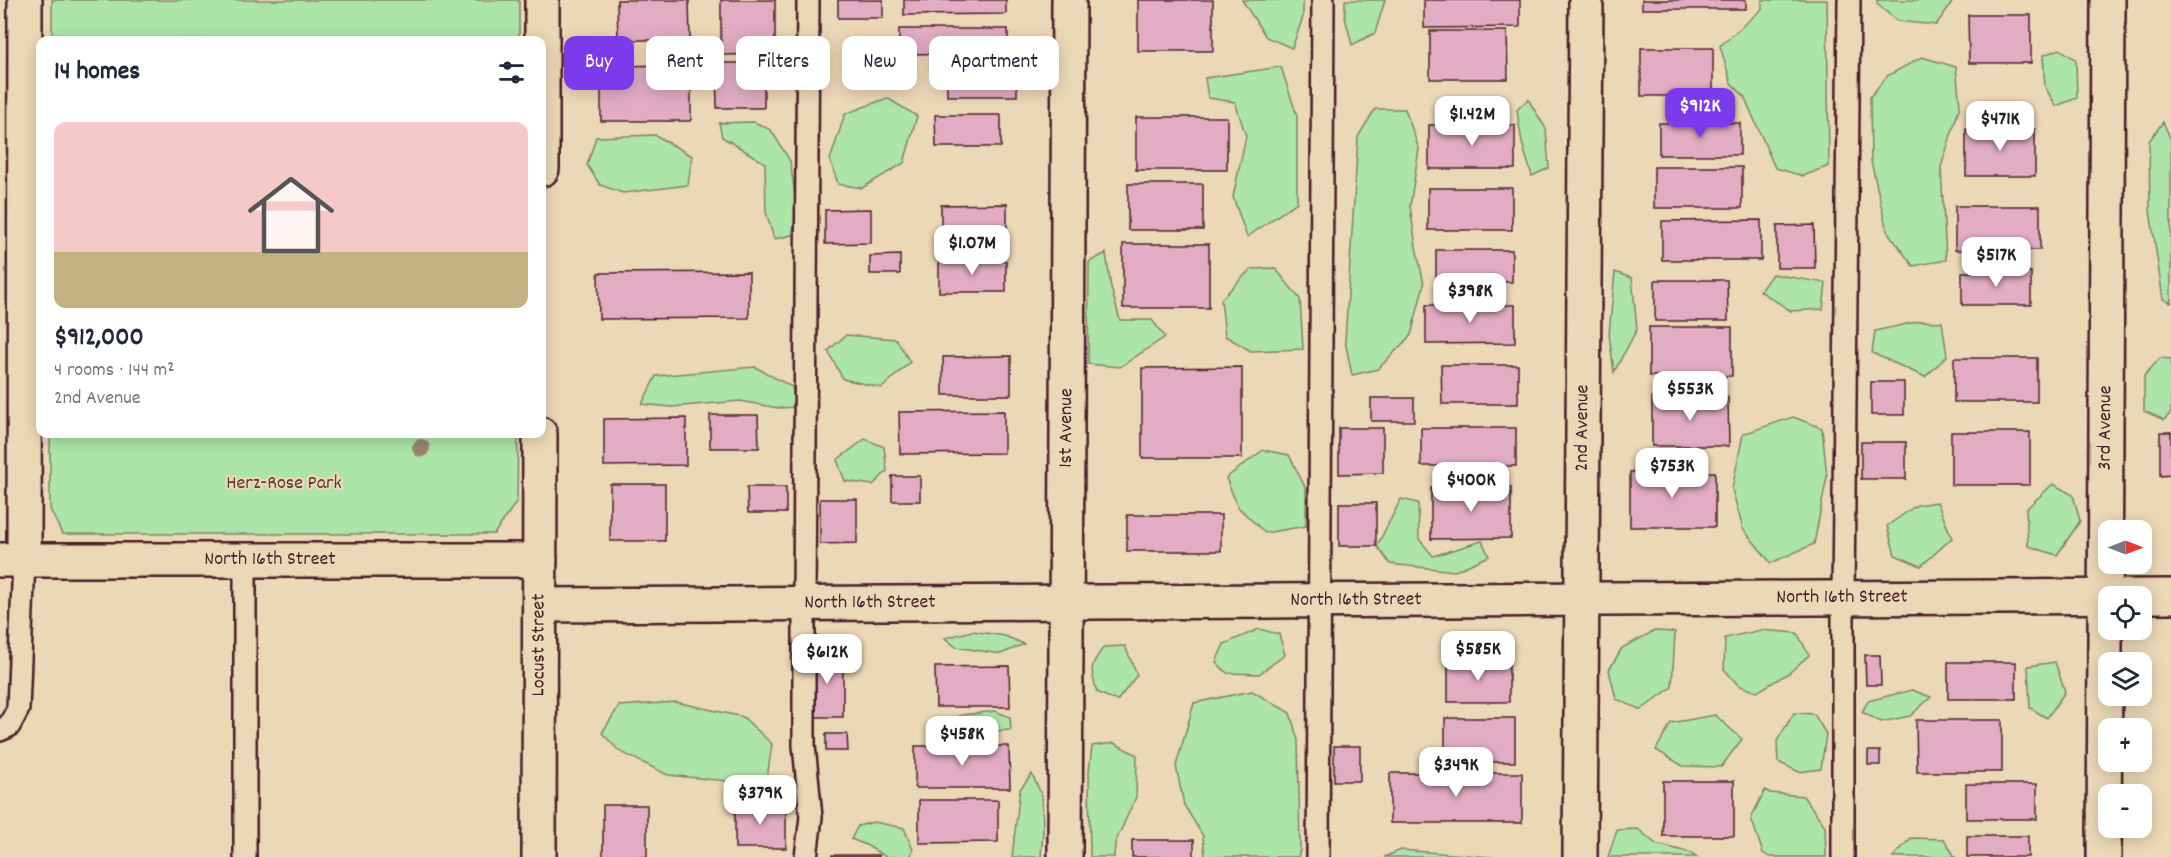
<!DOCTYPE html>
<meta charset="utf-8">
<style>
body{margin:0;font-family:Dekko,sans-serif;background:#f6f6f7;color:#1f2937;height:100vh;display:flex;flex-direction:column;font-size:22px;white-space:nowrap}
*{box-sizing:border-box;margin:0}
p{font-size:20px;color:#747a83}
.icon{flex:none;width:33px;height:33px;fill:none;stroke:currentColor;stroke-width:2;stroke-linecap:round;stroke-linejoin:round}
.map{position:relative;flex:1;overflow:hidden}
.details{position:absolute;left:36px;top:36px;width:510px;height:402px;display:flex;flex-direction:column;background:#fff;border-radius:12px;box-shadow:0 3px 15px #0003}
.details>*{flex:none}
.guide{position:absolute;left:564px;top:36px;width:570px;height:54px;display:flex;gap:12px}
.needle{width:39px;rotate:90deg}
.buttons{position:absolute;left:2098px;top:520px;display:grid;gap:12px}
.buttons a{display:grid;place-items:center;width:54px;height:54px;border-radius:12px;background:#fff;box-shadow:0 3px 15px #0003;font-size:30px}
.price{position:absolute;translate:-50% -51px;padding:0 14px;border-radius:12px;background:#fff;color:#222;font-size:20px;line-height:39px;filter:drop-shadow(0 2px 3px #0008)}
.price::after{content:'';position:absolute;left:50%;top:36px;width:18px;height:14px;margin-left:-9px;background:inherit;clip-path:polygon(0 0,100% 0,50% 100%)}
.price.active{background:#7c3aed;color:#fff}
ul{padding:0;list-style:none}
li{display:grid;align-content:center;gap:12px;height:318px;padding:0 18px}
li+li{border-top:2px solid #e0e1e3}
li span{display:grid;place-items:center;height:186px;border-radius:12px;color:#555}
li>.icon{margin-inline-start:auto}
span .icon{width:108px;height:108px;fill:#fffc;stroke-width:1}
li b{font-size:26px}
h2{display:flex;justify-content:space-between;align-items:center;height:72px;padding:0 18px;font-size:26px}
.tag{padding:0 21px;border-radius:12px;background:#fff;box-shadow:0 3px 15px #0003;font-size:21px;line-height:54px}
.tag.active{background:#7c3aed;color:#fff}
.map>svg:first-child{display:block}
</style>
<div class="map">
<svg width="2171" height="857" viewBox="0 0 2171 857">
<rect width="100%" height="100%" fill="#ebd8b6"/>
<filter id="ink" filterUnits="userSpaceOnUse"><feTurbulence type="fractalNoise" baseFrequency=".0167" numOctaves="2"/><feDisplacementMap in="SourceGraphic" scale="12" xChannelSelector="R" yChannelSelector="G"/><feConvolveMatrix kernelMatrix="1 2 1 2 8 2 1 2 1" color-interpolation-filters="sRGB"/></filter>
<g filter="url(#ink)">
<!-- green -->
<path fill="#ade5a8" stroke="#7c826a" stroke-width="1.5" d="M 52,0 L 519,0 L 519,40 L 52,40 Z
M 1242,0 L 1303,0 L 1303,17 L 1292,48 L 1266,37 Z
M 1345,0 L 1385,0 L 1375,33 L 1352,45 L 1345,17 Z
M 1762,0 L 1827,0 L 1829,166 L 1803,176 L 1775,168 L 1744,96 L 1731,83 L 1720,46 L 1762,9 Z
M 1877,0 L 1952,0 L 1953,1 L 1936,25 L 1897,21 L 1877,4 Z
M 2060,49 L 2076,60 L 2077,98 L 2056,106 L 2045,87 L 2043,55 Z
M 1922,57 L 1956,67 L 1960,106 L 1941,167 L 1946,260 L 1913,266 L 1887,231 L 1871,161 L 1870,97 L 1887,76 Z
M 1281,67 L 1297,116 L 1297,202 L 1247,237 L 1233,197 L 1246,136 L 1235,102 L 1208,98 L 1205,78 Z
M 887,98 L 917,116 L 904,163 L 862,188 L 838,184 L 830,160 L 845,114 Z
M 1528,99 L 1546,129 L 1549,168 L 1532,176 L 1522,143 L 1517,110 Z
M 1375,109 L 1405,109 L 1419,149 L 1410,206 L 1416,247 L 1424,284 L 1411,335 L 1378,369 L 1352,375 L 1345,341 L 1358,137 Z
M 754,122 L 771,130 L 790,161 L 797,209 L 792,235 L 774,239 L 766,212 L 765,163 L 722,137 L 719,123 Z
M 2163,122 L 2171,140 L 2171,303 L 2163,299 L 2150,210 L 2149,141 Z
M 655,135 L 692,156 L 688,185 L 623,193 L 600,185 L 587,165 L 596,137 Z
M 1106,253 L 1111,288 L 1120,320 L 1152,320 L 1165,337 L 1120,367 L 1088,364 L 1089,262 Z
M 1275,268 L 1300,299 L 1303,349 L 1251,351 L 1225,336 L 1221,299 L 1251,269 Z
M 1615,272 L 1632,278 L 1637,329 L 1614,372 L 1609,334 Z
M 1772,274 L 1826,283 L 1823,309 L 1791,311 L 1760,291 Z
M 1920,321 L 1942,322 L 1947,356 L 1925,377 L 1872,353 L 1875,331 Z
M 846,335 L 896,339 L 910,362 L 882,388 L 843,379 L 828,351 Z
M 2160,358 L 2171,359 L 2171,413 L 2164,420 L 2144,411 L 2144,376 Z
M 755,367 L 792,387 L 797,407 L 778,408 L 740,401 L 671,407 L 642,404 L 656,376 Z
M 1793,417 L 1822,428 L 1827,477 L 1814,544 L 1771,563 L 1743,529 L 1732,489 L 1743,434 Z
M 50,434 L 518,434 L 517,501 L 494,534 L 62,534 L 50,509 Z
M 865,439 L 884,447 L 887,471 L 873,485 L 845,481 L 837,460 Z
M 1263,450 L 1289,455 L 1306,489 L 1306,526 L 1265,533 L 1238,507 L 1226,478 Z
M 2053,484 L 2073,495 L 2080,521 L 2057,555 L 2028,546 L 2026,509 Z
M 1401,499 L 1418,503 L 1419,539 L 1433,556 L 1482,541 L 1489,556 L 1455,571 L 1390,564 L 1377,546 Z
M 1937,502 L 1952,538 L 1921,566 L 1895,555 L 1887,526 L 1917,505 Z
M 1259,629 L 1279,634 L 1285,655 L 1259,674 L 1227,673 L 1216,662 L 1224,644 Z
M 1761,630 L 1797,633 L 1809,655 L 1789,673 L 1757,692 L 1738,685 L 1724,669 L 1725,638 Z
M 972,631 L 1005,636 L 1024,644 L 1001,654 L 956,647 L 945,638 Z
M 1654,631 L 1675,632 L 1672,687 L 1641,710 L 1616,699 L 1609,670 L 1622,648 Z
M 1125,646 L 1137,675 L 1117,701 L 1097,692 C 1090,668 1089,666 1104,647 Z
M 2055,662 L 2065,692 L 2047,718 L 2030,708 L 2028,666 Z
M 1912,690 L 1931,697 L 1910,716 L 1881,722 L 1862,712 L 1868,701 Z
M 1252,691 L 1290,713 L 1298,740 L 1300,850 L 1298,857 L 1205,857 L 1203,836 L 1184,805 L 1176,766 L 1194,703 Z
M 676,702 L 743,717 L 772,744 L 766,785 L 668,775 L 619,751 L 602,733 L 619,706 Z
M 995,711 L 1010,717 L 1011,730 L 947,734 L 935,728 L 962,715 Z
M 1794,713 L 1814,714 L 1826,734 L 1821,769 L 1799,772 L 1778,762 L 1777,741 Z
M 1715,715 L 1742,739 L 1721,767 L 1683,766 L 1656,750 L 1671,723 Z
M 1114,743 L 1137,755 L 1136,797 L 1115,843 L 1114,857 L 1090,857 L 1089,771 L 1092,746 Z
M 1032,774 L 1042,796 L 1043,833 L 1041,857 L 1012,857 L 1020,789 Z
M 1765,790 L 1770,793 L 1803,796 L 1825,826 L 1826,857 L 1769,857 L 1763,853 L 1751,818 Z
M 874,822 L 904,828 L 913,850 L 910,857 L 886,857 L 866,845 L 851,839 L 858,826 Z
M 1638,829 L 1656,844 L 1692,853 L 1697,857 L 1608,857 L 1617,830 Z
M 1911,838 L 1944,839 L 1955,857 L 1893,857 Z
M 1401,850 L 1491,857 L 1384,857 Z"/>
<!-- building -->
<path fill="#e2acc2" stroke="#4a1f2b" stroke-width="1.5" d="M 617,0 L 689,0 L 690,40 L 618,40 Z
M 721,0 L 775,0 L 775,54 L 721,55 Z
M 838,0 L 883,0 L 883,18 L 838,18 Z
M 904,0 L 1006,0 L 1006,14 L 904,15 Z
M 1138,0 L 1213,0 L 1213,51 L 1138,51 Z
M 1424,0 L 1520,0 L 1520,27 L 1424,28 Z
M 1642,0 L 1746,0 L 1746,9 L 1642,9 Z
M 1968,15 L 2031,15 L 2031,63 L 1969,63 Z
M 899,29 L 1008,29 L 1008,53 L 899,54 Z
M 1430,31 L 1507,31 L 1508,79 L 1430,79 Z
M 1641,48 L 1713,48 L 1713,96 L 1641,96 Z
M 716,63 L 764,63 L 764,108 L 717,108 Z
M 691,65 L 691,121 L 601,121 L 601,66 Z
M 947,65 L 1017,65 L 1017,96 L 947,96 Z
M 935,115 L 1001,115 L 1001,147 L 936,147 Z
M 1136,117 L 1227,117 L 1227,170 L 1136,170 Z
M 1659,123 L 1740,123 L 1740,155 L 1659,155 Z
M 1429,125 L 1515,125 L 1515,169 L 1429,169 Z
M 1966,129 L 2035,129 L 2035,176 L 1966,176 Z
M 1654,167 L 1742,167 L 1742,208 L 1654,208 Z
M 1128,184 L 1203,184 L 1203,230 L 1128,230 Z
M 1428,188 L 1512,188 L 1512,230 L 1428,230 Z
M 1007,204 L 1007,245 L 941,246 L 941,205 Z
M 1955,206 L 2040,206 L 2040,250 L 1955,250 Z
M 871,209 L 871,243 L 825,244 L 825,210 Z
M 1761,220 L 1761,260 L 1662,260 L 1662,221 Z
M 1814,225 L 1815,268 L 1777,268 L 1777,226 Z
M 1123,244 L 1209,244 L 1209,308 L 1123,308 Z
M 1436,250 L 1512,250 L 1512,282 L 1436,282 Z
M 900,255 L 900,274 L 870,274 L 870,256 Z
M 939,261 L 1006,261 L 1006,292 L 939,292 Z
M 749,272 L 749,318 L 599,319 L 598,273 Z
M 1962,272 L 2031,272 L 2031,305 L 1962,305 Z
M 1655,280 L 1727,280 L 1728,321 L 1655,321 Z
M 1426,305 L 1515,305 L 1515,343 L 1426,344 Z
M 1649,327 L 1732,327 L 1732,376 L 1649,376 Z
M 1011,356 L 1011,395 L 943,395 L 943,357 Z
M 1954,358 L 2037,358 L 2037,402 L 1954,402 Z
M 1441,365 L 1518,365 L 1518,404 L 1442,404 Z
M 1242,367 L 1242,458 L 1142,458 L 1142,368 Z
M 1871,382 L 1904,382 L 1904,415 L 1871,415 Z
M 1652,397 L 1728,397 L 1729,446 L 1652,446 Z
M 1371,398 L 1414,398 L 1414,421 L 1371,421 Z
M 1004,411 L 1004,453 L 900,454 L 899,412 Z
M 710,415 L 758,415 L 759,448 L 710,448 Z
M 686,418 L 686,465 L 604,466 L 604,419 Z
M 1339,428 L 1383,428 L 1383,473 L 1339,474 Z
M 1421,428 L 1516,428 L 1516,466 L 1421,466 Z
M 1951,432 L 2030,432 L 2030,485 L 1951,485 Z
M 2160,432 L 2171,432 L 2171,475 L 2160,476 Z
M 1861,442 L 1906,442 L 1906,479 L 1861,479 Z
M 1630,472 L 1715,472 L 1715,527 L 1630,527 Z
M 892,476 L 920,476 L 920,501 L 892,501 Z
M 610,484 L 665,484 L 665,541 L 610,541 Z
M 747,487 L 786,487 L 786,513 L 748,513 Z
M 1511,487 L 1511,538 L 1431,539 L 1431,488 Z
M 820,499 L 857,499 L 857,543 L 820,544 Z
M 1339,503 L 1376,503 L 1376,546 L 1339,546 Z
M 1127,515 L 1221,515 L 1221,551 L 1127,551 Z
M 811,652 L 843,652 L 843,717 L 811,717 Z
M 1865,655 L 1880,655 L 1881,685 L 1866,685 Z
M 1448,662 L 1509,662 L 1509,702 L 1448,702 Z
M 1948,662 L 2016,662 L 2016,699 L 1948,699 Z
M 1009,666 L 1010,707 L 936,707 L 935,667 Z
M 1445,718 L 1515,718 L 1515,762 L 1445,762 Z
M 1916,720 L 2002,720 L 2002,772 L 1917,772 Z
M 826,734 L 847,734 L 848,751 L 826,751 Z
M 915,746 L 1009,746 L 1010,788 L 915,788 Z
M 1334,746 L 1360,746 L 1360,781 L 1334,781 Z
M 1868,751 L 1880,751 L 1880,765 L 1868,765 Z
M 1390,773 L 1522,773 L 1522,823 L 1390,823 Z
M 1663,781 L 1734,781 L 1734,836 L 1663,836 Z
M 1966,784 L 2037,784 L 2037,819 L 1966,819 Z
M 919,800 L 998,800 L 998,842 L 919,843 Z
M 603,805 L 647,805 L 647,857 L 603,857 Z
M 735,805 L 786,805 L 786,848 L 735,848 Z
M 1967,836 L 2028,836 L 2028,857 L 1967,857 Z
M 1132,840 L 1194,840 L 1194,857 L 1132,857 Z
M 832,855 L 879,855 L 879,857 L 832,857 Z"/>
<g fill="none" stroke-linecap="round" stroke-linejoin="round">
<!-- service casing -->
<g stroke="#4a1f2b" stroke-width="26">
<path id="service" d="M 0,730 L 9,726 L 18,709 L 24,560
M 245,857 L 245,560
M 806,857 L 811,817 L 804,745 L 804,603 L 808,0
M 1318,857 L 1323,0
M 1843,857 L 1843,598 L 1849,0"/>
</g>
<!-- minor casing -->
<g stroke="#4a1f2b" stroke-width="38">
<g id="minor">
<path id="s1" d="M 0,560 L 540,560"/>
<path d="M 24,560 L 25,0"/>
<path id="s2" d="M 540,605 L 2171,596"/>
<path id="s3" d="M 1065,857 L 1069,0"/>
<path id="s4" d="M 1580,857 L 1586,0"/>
<path id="s5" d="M 2104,857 L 2108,0"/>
</g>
</g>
<!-- tertiary casing -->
<g stroke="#4a1f2b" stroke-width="38">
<g id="tertiary">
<path d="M 542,169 L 542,0"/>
<path id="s6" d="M 539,857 L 540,434"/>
</g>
</g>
<!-- service -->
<use href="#service" stroke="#ebd8b6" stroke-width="21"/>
<!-- minor -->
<use href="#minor" stroke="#ebd8b6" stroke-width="33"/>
<!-- tertiary -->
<use href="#tertiary" stroke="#ebd8b6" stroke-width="33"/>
</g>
<!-- trees -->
<circle fill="#9b8374" cx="421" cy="448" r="9"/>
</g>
<g text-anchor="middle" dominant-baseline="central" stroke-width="4.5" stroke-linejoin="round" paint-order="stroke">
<!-- street labels -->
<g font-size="20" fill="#4a1f2b" stroke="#ebd8b6">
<text stroke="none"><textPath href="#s4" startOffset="429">2nd Avenue</textPath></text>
<text stroke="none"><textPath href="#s5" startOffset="429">3rd Avenue</textPath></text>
<text stroke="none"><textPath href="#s3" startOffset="429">1st Avenue</textPath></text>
<text stroke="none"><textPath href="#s1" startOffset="270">North 16th Street</textPath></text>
<text stroke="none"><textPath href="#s2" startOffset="1302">North 16th Street</textPath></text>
<text stroke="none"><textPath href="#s2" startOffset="816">North 16th Street</textPath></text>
<text stroke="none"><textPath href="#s2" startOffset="330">North 16th Street</textPath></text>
<text stroke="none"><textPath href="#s6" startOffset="212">Locust Street</textPath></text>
</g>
<!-- park labels -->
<g font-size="20" fill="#593d3e" stroke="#ebd8b6">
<text x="284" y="484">Herz-Rose Park</text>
</g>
</g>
</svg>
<div class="buttons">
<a><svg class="needle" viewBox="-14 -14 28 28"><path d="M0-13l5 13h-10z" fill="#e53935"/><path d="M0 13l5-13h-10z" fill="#747a83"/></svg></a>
<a><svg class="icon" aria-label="locate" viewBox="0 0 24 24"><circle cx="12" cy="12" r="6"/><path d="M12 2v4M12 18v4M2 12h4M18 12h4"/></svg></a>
<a><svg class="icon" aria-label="layers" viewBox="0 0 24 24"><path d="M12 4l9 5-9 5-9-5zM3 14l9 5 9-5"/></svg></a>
<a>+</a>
<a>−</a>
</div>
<b class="price active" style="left:1700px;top:139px">$912K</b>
<b class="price" style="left:1472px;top:147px">$1.42M</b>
<b class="price" style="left:2000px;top:152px">$471K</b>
<b class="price" style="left:972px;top:276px">$1.07M</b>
<b class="price" style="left:1996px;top:288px">$517K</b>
<b class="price" style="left:1470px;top:324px">$398K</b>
<b class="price" style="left:1690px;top:422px">$553K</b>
<b class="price" style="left:1672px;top:499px">$753K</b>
<b class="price" style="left:1471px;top:513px">$400K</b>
<b class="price" style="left:1478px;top:682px">$585K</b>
<b class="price" style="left:827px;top:685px">$612K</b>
<b class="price" style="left:962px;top:767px">$458K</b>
<b class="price" style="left:1456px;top:798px">$349K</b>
<b class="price" style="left:760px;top:826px">$379K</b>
<div class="guide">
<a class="tag active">Buy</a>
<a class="tag">Rent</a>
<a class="tag">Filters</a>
<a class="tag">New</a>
<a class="tag">Apartment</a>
</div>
<section class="details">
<h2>14 homes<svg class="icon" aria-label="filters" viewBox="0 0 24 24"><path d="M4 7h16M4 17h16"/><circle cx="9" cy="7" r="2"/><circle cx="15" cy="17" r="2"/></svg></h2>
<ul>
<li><span style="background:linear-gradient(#f6c9c9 70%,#c2b280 0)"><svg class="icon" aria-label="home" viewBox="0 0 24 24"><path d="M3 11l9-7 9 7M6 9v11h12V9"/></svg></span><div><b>$912,000</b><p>4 rooms · 144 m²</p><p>2nd Avenue</p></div></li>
</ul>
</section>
</div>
